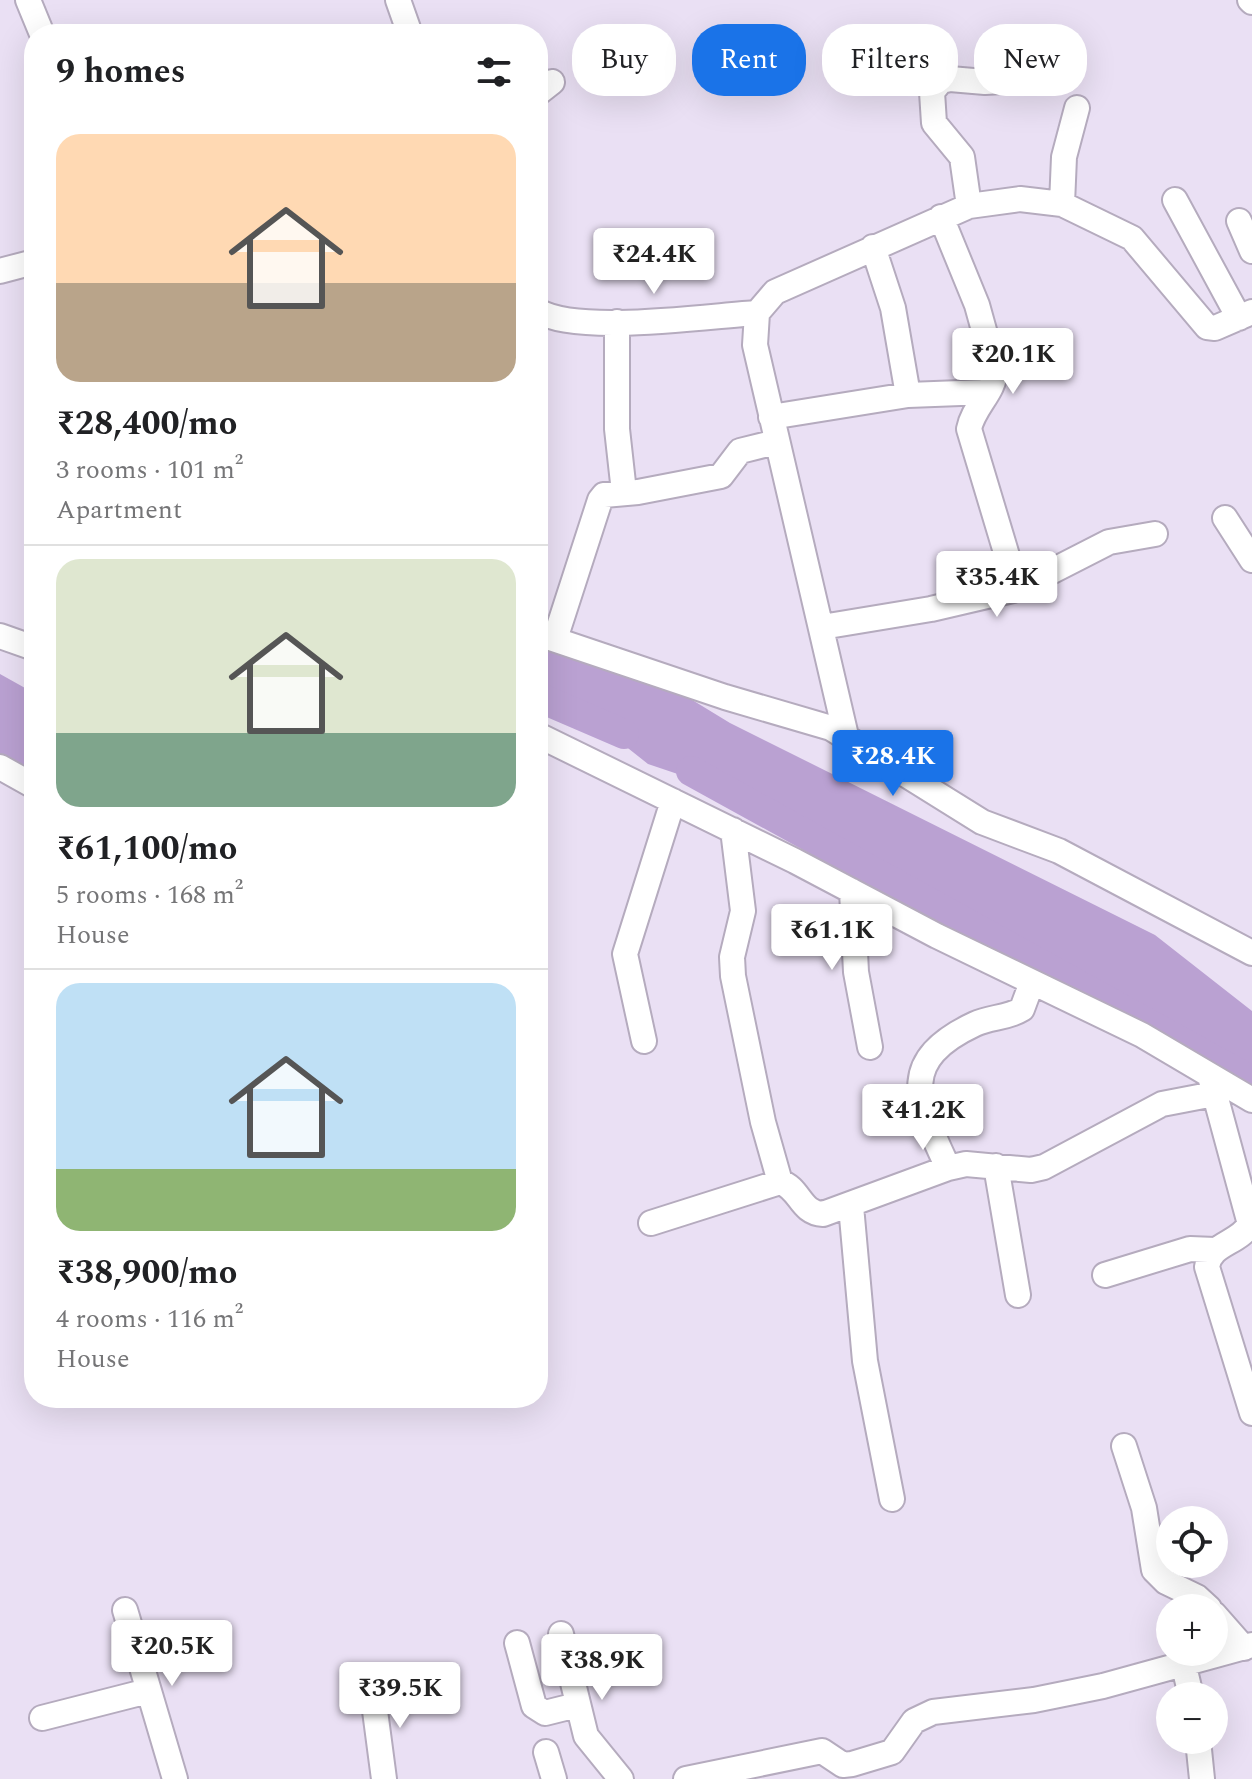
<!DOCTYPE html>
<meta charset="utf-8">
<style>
body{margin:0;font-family:Spectral,serif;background:#f6f6f6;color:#202124;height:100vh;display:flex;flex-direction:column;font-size:30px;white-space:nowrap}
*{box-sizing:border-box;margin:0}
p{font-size:26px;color:#757577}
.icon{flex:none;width:44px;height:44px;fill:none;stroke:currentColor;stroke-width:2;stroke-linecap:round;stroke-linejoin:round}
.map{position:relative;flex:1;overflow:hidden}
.details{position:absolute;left:24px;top:24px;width:524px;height:1384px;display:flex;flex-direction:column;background:#fff;border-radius:32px;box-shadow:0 8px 32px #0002}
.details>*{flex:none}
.guide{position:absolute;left:572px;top:24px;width:560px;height:72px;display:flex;gap:16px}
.buttons{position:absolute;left:1156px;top:1506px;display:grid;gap:16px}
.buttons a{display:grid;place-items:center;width:72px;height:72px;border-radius:50%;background:#fff;box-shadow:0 8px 32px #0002;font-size:40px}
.price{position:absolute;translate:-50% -68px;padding:0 18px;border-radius:8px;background:#fff;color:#222;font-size:26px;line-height:52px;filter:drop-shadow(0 2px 4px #0008)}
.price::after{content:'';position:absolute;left:50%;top:48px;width:24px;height:18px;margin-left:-12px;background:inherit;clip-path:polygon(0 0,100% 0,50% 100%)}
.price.current{background:#1a73e8;color:#fff}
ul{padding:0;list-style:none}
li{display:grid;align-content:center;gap:16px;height:424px;padding:0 32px}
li+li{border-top:2px solid #e0e0e0}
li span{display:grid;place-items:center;height:248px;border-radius:24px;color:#555}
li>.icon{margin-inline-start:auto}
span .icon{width:144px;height:144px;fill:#fffc;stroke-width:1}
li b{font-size:34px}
h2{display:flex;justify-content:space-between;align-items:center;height:96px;padding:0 32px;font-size:34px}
.pill{padding:0 28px;border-radius:32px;background:#fff;box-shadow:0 8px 32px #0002;font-size:28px;line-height:72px}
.pill.current{background:#1a73e8;color:#fff}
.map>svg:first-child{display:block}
</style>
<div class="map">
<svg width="1252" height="1779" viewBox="0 0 1252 1779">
<rect width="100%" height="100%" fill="#eae0f4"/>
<!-- water -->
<path fill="#baa1d2" d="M 538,641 L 666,684 L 730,723 L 1155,935 L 1252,1011 L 1252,1071 L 740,795 L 648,764 L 571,703 L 538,701 Z
M 0,674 L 34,693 L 34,774 L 0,757 Z"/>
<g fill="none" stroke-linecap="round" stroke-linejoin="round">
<!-- river -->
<path stroke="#baa1d2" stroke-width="30" d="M 538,697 L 624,734
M 691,771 L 1252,1081"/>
<!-- minor casing -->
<g stroke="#b5abbe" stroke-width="28">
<path id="minor" d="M 28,0 L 42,34
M 398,0 L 410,34
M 1250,0 L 1252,2
M 538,93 L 552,82
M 1175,200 L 1239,318
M 1062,204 L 1064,157 L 1077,108
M 969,206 L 962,157 L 934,123 L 932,92 L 941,81 L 950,79 L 985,82 L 1023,80
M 941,217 L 977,305 L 995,370 C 995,392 973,407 969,429 L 1017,589
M 1239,221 L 1252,251
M 873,247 L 893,308 L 908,395
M 0,271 L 34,262
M 538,311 C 578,335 708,316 757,313
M 617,322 L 617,429 L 624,492
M 771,417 L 908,395 L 987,392
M 1225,518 L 1252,560
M 822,627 L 931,609 L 1017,589 L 1109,542 L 1155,534
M 538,634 L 725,697 L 831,728 L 982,822 L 1059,851 L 1252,953
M 0,636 L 34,648
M 555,639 L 600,500 L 604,495 L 638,492 L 721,476 L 740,451 L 776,442
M 538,735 L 795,861 L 937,936 L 1142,1035 L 1252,1100
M 846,736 L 755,345 L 757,313 L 775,292 L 969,206 L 1020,199 L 1062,204 L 1132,238 L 1207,327 L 1215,328 L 1252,312
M 0,767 L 34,786
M 733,830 L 743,911 L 732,957 L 733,976 L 763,1122 L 780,1182
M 852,891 L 856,972 L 870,1047
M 644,1041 L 625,954 L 673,801
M 1211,1080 L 1250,1224 C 1239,1244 1210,1243 1207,1267 L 1252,1413
M 996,1166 L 1018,1295
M 948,1168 C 919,1104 894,1062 975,1024 C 990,1017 1008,1018 1022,1009 L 1032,982
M 851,1206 L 865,1361 L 892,1499
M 651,1223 L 780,1182 C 800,1188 800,1213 823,1214 L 948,1168 L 966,1164 L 1031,1170 L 1044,1167 L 1162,1104 L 1214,1094
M 1105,1275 L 1190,1249 L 1215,1250
M 1124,1446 L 1144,1508 L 1154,1570 L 1166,1582 L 1197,1597 L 1209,1608
M 125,1610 L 175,1779
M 1214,1614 L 1244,1648
M 561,1634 L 586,1736 L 621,1779
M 517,1643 L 534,1706 L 545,1713 L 577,1705
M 1184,1666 L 1191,1696
M 372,1688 L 384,1779
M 42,1718 L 148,1691
M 1198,1740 L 1202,1779
M 546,1752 L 554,1779
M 686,1779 L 822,1751 L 843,1765 L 852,1764 L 892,1752 L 914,1721 L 933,1712 L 1034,1700 L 1103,1686 L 1252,1645"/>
</g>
<!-- minor -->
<use href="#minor" stroke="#fff" stroke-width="24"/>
</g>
</svg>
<div class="buttons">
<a><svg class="icon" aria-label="locate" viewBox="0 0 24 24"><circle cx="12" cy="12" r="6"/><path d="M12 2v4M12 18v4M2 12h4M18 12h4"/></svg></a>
<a>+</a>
<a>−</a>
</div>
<b class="price" style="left:654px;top:296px">₹24.4K</b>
<b class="price" style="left:1013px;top:396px">₹20.1K</b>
<b class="price" style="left:997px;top:619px">₹35.4K</b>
<b class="price current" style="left:893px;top:798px">₹28.4K</b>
<b class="price" style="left:832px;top:972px">₹61.1K</b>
<b class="price" style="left:923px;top:1152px">₹41.2K</b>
<b class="price" style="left:172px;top:1688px">₹20.5K</b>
<b class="price" style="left:602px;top:1702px">₹38.9K</b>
<b class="price" style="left:400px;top:1730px">₹39.5K</b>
<div class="guide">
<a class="pill">Buy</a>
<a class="pill current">Rent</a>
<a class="pill">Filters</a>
<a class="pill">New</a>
</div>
<section class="details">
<h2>9 homes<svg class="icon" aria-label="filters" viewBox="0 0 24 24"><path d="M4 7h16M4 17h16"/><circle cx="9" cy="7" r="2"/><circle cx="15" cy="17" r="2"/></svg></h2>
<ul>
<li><span style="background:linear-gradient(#ffd9b3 60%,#b9a48a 0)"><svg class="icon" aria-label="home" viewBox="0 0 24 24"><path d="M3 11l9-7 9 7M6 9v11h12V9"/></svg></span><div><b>₹28,400/mo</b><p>3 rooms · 101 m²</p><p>Apartment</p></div></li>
<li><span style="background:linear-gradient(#dfe7d0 70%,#7fa58c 0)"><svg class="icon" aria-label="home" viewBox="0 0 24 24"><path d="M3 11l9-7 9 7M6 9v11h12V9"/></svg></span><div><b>₹61,100/mo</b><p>5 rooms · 168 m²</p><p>House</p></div></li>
<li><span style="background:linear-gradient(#bfe0f5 75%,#8fb573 0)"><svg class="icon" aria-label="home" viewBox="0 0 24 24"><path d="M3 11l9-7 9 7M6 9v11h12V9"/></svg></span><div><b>₹38,900/mo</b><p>4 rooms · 116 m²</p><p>House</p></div></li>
</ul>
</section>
</div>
